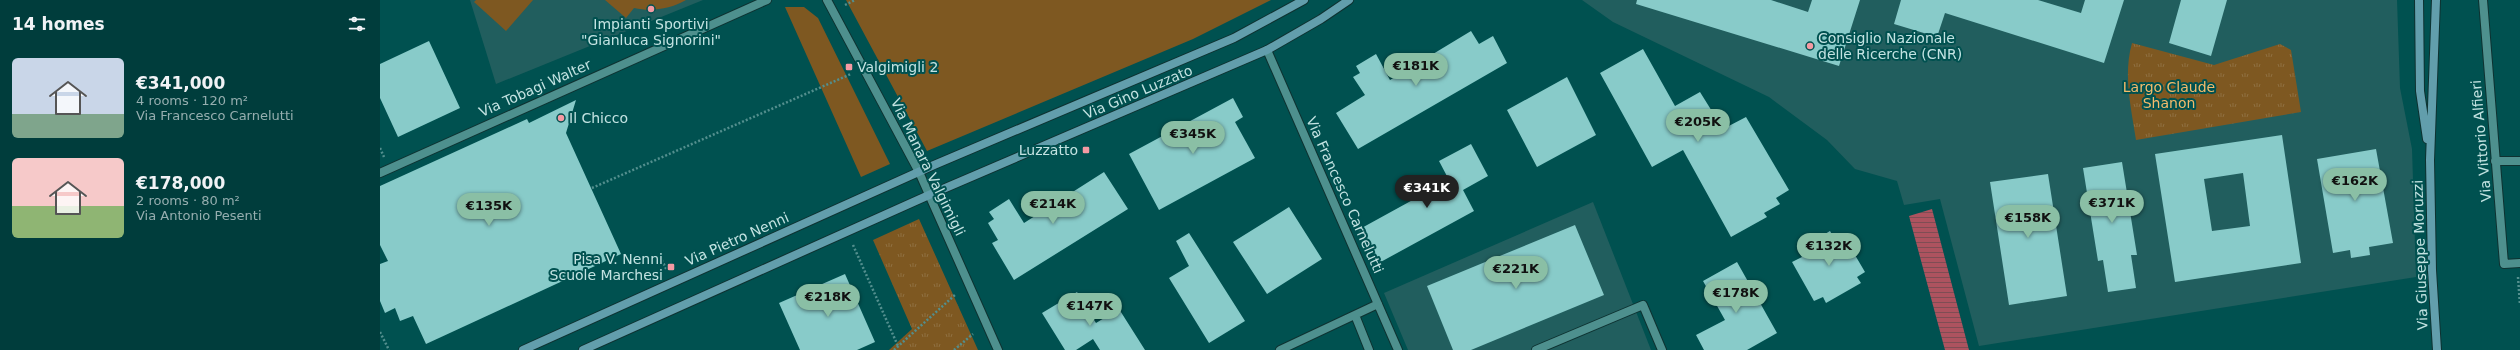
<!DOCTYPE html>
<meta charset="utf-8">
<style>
body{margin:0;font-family:"DejaVu Sans",sans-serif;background:#0e4847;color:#f1f3f6;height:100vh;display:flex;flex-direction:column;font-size:15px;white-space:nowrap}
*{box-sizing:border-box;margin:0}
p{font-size:13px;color:#95aeaf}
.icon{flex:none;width:22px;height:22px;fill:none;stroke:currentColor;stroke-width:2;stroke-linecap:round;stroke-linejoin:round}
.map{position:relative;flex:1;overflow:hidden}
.drawer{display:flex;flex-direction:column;background:#003d3c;width:380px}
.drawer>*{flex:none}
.price{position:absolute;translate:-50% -34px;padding:0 9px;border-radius:14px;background:#8abfa5;color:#111;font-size:13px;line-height:26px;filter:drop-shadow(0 1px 2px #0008)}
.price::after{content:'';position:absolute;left:50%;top:24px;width:12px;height:9px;margin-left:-6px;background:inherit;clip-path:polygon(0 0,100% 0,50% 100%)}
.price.selected{background:#222;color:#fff}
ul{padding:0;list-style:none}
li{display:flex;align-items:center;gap:12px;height:100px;padding:0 12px}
li span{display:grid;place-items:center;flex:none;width:112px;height:80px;border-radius:6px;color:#555}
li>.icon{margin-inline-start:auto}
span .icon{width:48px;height:48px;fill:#fffc;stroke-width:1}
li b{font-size:17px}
h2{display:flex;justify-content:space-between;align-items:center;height:48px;padding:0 12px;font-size:17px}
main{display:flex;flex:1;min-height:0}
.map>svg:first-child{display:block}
</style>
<main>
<section class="drawer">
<h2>14 homes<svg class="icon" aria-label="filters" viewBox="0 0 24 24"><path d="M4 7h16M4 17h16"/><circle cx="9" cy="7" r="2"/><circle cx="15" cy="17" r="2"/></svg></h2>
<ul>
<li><span style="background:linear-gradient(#c9d6e8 70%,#7fa58c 0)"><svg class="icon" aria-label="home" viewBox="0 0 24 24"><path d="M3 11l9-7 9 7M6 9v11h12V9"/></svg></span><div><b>€341,000</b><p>4 rooms · 120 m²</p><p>Via Francesco Carnelutti</p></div></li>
<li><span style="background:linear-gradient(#f6c9c9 60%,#8fb573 0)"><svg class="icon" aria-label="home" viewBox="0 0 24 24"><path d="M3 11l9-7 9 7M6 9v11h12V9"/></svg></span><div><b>€178,000</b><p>2 rooms · 80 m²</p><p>Via Antonio Pesenti</p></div></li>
</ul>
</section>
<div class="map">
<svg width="2140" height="350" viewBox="0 0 2140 350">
<defs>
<pattern id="park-tufts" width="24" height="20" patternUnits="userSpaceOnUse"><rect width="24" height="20" fill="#7e5821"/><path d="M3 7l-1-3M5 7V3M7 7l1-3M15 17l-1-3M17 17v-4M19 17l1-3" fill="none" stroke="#8f7041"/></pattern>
<pattern id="water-rules" width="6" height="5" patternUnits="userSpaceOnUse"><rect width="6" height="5" fill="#ad535f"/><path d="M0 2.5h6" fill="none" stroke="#7f4d54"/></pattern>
</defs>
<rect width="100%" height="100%" fill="#005150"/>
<!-- built -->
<path fill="#215e5e" d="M 90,0 L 323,0 L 116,84 Z
M 1202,0 L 2017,0 L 2020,88 L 2032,149 L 2036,277 L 1599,346 L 1560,199 L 1524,205 L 1517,181 L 1475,169 L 1447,140 L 1389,97 L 1233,22 Z
M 1213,202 L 1271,350 L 1028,350 L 1004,293 Z"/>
<!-- green -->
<path fill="#7e5821" d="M 96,0 L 153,0 L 126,31 L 94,2 Z
M 225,0 L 306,0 C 290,9 272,12 254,8 L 246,18 Z
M 466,0 L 891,0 L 813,39 L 547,151 Z
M 405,7 L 424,7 L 438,18 L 510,164 L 481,177 Z"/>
<!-- park -->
<path fill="url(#park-tufts)" d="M 1752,43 L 1834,65 L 1900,44 L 1911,50 L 1921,112 L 1756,140 C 1751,107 1743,75 1752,43 Z
M 539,219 L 598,350 L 509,350 L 532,329 L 493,240 Z"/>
<!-- water -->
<path fill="url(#water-rules)" d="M 1552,209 L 1589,350 L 1565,350 L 1529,216 Z"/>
<!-- building -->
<path fill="#88cbc9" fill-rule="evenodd" d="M 1257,0 L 1391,0 L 1428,12 L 1432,0 L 1480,0 L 1459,66 L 1256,4 Z
M 1521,0 L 1658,0 L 1701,13 L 1705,0 L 1744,0 L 1724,63 L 1565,13 L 1557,37 L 1514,24 Z
M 1801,0 L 1847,0 L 1831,56 L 1789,43 Z
M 1091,31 L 1099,44 L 1113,36 L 1127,63 L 978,149 L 956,113 L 985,95 L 973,77 L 980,73 L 976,66 L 996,54 L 1010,80 Z
M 49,41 L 80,108 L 18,137 L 0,98 L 0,64 Z
M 1263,49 L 1295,106 L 1320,92 L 1343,129 L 1366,117 L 1409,190 L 1396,198 L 1400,204 L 1384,213 L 1387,217 L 1351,237 L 1303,150 L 1272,167 L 1220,73 Z
M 1187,77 L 1216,135 L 1157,167 L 1127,110 Z
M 853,98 L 863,117 L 855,122 L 875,158 L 779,210 L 749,154 Z
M 196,100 L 186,133 L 241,254 L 46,344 L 33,316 L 20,321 L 15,308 L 5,313 L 0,301 L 0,264 L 8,261 L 0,245 L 0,186 L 147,119 L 149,123 Z
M 1902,135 L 1921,263 L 1795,282 L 1775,154 ZM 1863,173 L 1870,226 L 1832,231 L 1824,179 Z
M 1091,144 L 1108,176 L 1083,190 L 1094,211 L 997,264 L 978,230 L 1069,180 L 1059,161 Z
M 1996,149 L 2013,243 L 1989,247 L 1990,255 L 1971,258 L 1970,250 L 1953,253 L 1937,159 Z
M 1742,162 L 1757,255 L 1751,255 L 1756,288 L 1728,292 L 1723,260 L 1718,261 L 1703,168 Z
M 724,172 L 748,209 L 634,280 L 612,243 L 618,240 L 608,223 L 614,219 L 609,212 L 629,199 L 644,223 Z
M 1668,174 L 1687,296 L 1629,305 L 1610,182 Z
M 909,207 L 942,259 L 887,294 L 853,242 Z
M 1195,225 L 1224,295 L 1091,350 L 1073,350 L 1047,286 Z
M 1450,231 L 1454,238 L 1462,233 L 1485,272 L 1477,277 L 1481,283 L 1446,303 L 1443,297 L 1434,301 L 1412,262 L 1422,257 L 1418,250 Z
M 809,233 L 865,321 L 829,343 L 789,278 L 809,266 L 796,241 Z
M 1357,262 L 1397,333 L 1367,350 L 1324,350 L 1316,335 L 1345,320 L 1323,281 Z
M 465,274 L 495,342 L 477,350 L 420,350 L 399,303 Z
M 697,292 L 716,323 L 739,309 L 765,350 L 720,350 L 713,339 L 696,350 L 685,350 L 662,313 Z"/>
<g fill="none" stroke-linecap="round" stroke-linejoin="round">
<!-- minor casing -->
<g stroke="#0e3231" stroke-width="10">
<path id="minor" d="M 447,0 L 539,172
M 2103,0 L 2124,264 L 2140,263
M 887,50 L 1018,350
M 2115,161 L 2140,161
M 0,173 L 387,0
M 975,315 L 989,350
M 900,350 L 998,304
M 1156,350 L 1263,305 L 1282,350"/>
</g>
<!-- tertiary casing -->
<g stroke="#0e3231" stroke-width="10">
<path id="tertiary" d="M 539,172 L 618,350"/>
</g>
<!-- secondary casing -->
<g stroke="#0e3231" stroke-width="10">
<path id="secondary" d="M 2039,0 L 2040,91 L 2047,139
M 2056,0 L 2050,160 L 2052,270 L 2057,350
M 143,350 L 554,165 L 854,38 L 924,0
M 203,350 L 549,195 L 887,50 L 941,19 L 969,0"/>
</g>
<!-- path -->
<path stroke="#538f8e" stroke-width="2.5" stroke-dasharray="2 2" stroke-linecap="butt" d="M 465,5 L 475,0
M 0,148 L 4,157
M 212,188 L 471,74
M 473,245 L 518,346
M 282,260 L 287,271
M 2138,277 L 2140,305
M 0,332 L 9,350
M 514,350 L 576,294
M 574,350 L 593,334"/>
<!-- minor -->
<use href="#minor" stroke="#4e908e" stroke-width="8"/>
<!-- tertiary -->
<use href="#tertiary" stroke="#4e908e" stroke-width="8"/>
<!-- secondary -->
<use href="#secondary" stroke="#629eac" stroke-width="8"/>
</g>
<!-- markers -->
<g fill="#f49aa3" stroke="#005150" stroke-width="1.5">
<circle cx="271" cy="9" r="4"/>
<circle cx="1430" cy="46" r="4"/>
<rect x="465" y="63" width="8" height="8" rx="2"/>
<circle cx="181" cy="118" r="4"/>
<rect x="702" y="146" width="8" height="8" rx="2"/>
<rect x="287" y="263" width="8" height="8" rx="2"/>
</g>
<g text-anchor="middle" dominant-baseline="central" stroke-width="4" stroke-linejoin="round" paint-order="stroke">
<!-- poi labels -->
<g font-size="14" fill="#c3e3e2" stroke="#005150" text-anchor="start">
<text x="271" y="24" text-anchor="middle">Impianti Sportivi<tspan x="271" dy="16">"Gianluca Signorini"</tspan></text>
<text x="1438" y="38">Consiglio Nazionale<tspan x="1438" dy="16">delle Ricerche (CNR)</tspan></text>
<text x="477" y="67">Valgimigli 2</text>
<text x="189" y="118">Il Chicco</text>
<text x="698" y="150" text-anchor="end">Luzzatto</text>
<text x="283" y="259" text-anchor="end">Pisa V. Nenni<tspan x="283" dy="16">Scuole Marchesi</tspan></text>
</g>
<!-- park labels -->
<g font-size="14" fill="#f4bb6b" stroke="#005150">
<text x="1789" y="87">Largo Claude<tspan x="1789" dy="16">Shanon</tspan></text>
</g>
<!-- street labels -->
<g font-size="14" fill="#c3e3e2" stroke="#005150">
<text transform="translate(155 88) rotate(-24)">Via Tobagi Walter</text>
<text transform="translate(758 92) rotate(-23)">Via Gino Luzzato</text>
<text transform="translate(2101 141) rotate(-95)">Via Vittorio Alfieri</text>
<text transform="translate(548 167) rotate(64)">Via Manara Valgimigli</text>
<text transform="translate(965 195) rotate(66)">Via Francesco Carnelutti</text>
<text transform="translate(357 239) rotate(-24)">Via Pietro Nenni</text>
<text transform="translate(2040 255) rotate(-92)">Via Giuseppe Moruzzi</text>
</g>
</g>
</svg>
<b class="price" style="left:1036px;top:87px">€181K</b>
<b class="price" style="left:1318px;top:143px">€205K</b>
<b class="price" style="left:813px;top:155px">€345K</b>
<b class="price" style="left:1975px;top:202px">€162K</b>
<b class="price selected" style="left:1047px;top:209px">€341K</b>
<b class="price" style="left:1732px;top:224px">€371K</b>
<b class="price" style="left:673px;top:225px">€214K</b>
<b class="price" style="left:109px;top:227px">€135K</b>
<b class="price" style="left:1648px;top:239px">€158K</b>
<b class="price" style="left:1449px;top:267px">€132K</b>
<b class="price" style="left:1136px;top:290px">€221K</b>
<b class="price" style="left:1356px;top:314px">€178K</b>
<b class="price" style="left:448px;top:318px">€218K</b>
<b class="price" style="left:710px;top:327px">€147K</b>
</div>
</main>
